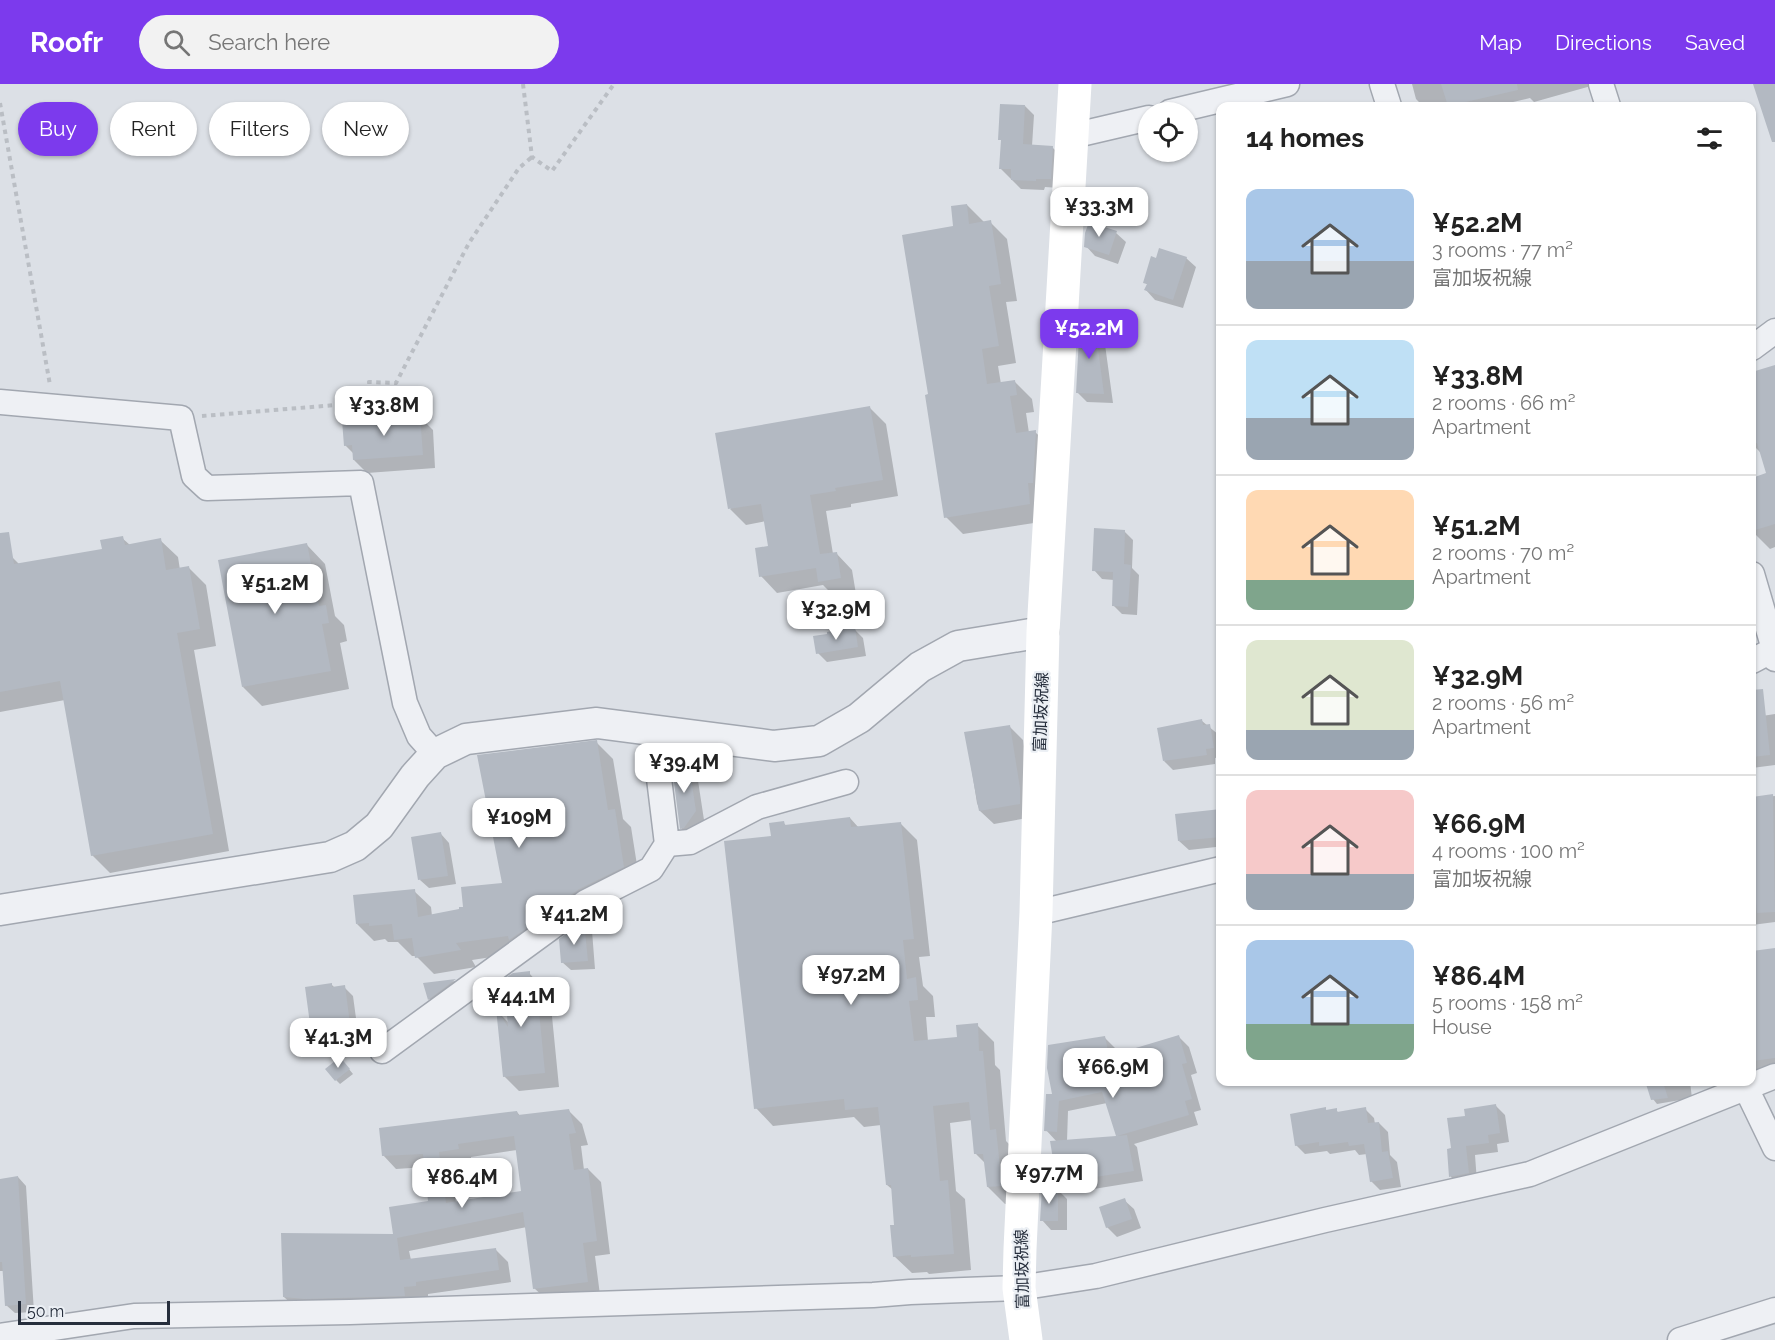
<!DOCTYPE html>
<meta charset="utf-8">
<style>
body{margin:0;font-family:Raleway,"Noto Sans JP",sans-serif;background:#f2f2f2;color:#222;height:100vh;display:flex;flex-direction:column;font-size:22px;white-space:nowrap}
*{box-sizing:border-box;margin:0}
p{font-size:20px;color:#767676}
.icon{flex:none;width:33px;height:33px;fill:none;stroke:currentColor;stroke-width:2;stroke-linecap:round;stroke-linejoin:round}
.map{position:relative;flex:1;overflow:hidden}
.sheet{position:absolute;left:1216px;top:18px;width:540px;height:984px;display:flex;flex-direction:column;background:#fff;border-radius:12px;box-shadow:0 2px 4px #0004}
.sheet>*{flex:none}
.top-card{position:absolute;left:18px;top:18px;width:570px;height:54px;display:flex;gap:12px}
.tools{position:absolute;left:1138px;top:18px;display:grid;gap:12px}
.tools a{display:grid;place-items:center;width:60px;height:60px;border-radius:50%;background:#fff;box-shadow:0 2px 4px #0004;font-size:30px}
.scale{position:absolute;left:18px;bottom:15px;width:152px;box-sizing:border-box;padding-left:6px;border:3px solid #262e3c;border-top:0;font-size:16px;line-height:21px;white-space:nowrap;color:#262e3c;-webkit-text-stroke:4px #ebeff4;paint-order:stroke}
.price{position:absolute;translate:-50% -51px;padding:0 14px;border-radius:12px;background:#fff;color:#222;font-size:20px;line-height:39px;filter:drop-shadow(0 2px 3px #0008)}
.price::after{content:'';position:absolute;left:50%;top:36px;width:18px;height:14px;margin-left:-9px;background:inherit;clip-path:polygon(0 0,100% 0,50% 100%)}
.price.selected{background:#7c3aed;color:#fff}
ul{padding:0;list-style:none}
li{display:flex;align-items:center;gap:18px;height:150px;padding:0 30px}
li+li{border-top:2px solid #e0e0e0}
li span{display:grid;place-items:center;flex:none;width:168px;height:120px;border-radius:12px;color:#555}
li>.icon{margin-inline-start:auto}
span .icon{width:72px;height:72px;fill:#fffc;stroke-width:1}
li b{font-size:26px}
h2{display:flex;justify-content:space-between;align-items:center;height:72px;padding:0 30px;font-size:26px}
.tag{padding:0 21px;border-radius:27px;background:#fff;box-shadow:0 2px 4px #0004;font-size:21px;line-height:54px}
.tag.selected{background:#7c3aed;color:#fff}
header{display:flex;align-items:center;gap:36px;box-sizing:border-box;height:84px;padding:0 30px;background:#7c3aed;color:#fff}
header strong{font-size:28px}
nav{display:flex;gap:33px;margin-inline-start:auto;font-size:21px}
.search{width:420px;height:54px;background:#f2f2f2;display:flex;align-items:center;gap:15px;box-sizing:border-box;padding:0 21px;border-radius:33px;color:#767676;font-size:22px}
.map>svg:first-child{display:block}
</style>
<header>
<strong>Roofr</strong>
<div class="search"><svg class="icon" aria-label="search" viewBox="0 0 24 24"><circle cx="10" cy="10" r="6"/><path d="M15 15l6 6"/></svg>Search here</div>
<nav><a>Map</a><a>Directions</a><a>Saved</a></nav>
</header>
<div class="map">
<svg width="1775" height="1256" viewBox="0 0 1775 1256">
<rect width="100%" height="100%" fill="#dce0e6"/>
<!-- shadow -->
<path fill="#0003" fill-rule="evenodd" d="M 1412,0 L 1591,0 L 1591,2 L 1534,18 L 1530,14 L 1496,22 L 1450,22 L 1448,18 L 1423,22 L 1416,15 Z
M 1025,22 L 1034,31 L 1032,62 L 1052,63 L 1061,72 L 1059,104 L 1045,103 L 1044,106 L 1021,105 L 1000,84 L 1003,58 L 1000,55 Z
M 967,121 L 985,139 L 990,138 L 1007,155 L 1017,217 L 1006,218 L 1016,279 L 998,282 L 1001,300 L 1015,298 L 1032,315 L 1034,328 L 1026,329 L 1029,349 L 1035,348 L 1053,365 L 1047,437 L 963,450 L 946,433 L 930,311 L 955,144 Z
M 1116,149 L 1126,158 L 1118,180 L 1095,172 L 1086,162 Z
M 1186,174 L 1196,183 L 1183,224 L 1155,216 L 1146,206 L 1148,201 L 1144,198 Z
M 1094,237 L 1103,246 L 1113,319 L 1087,318 L 1077,308 Z
M 1775,282 L 1775,463 L 1770,465 L 1752,447 L 1752,395 L 1768,390 L 1762,370 L 1752,360 L 1752,290 Z
M 870,324 L 886,340 L 898,412 L 851,420 L 851,423 L 826,427 L 833,470 L 836,469 L 852,486 L 856,510 L 836,514 L 823,501 L 777,509 L 761,492 L 770,463 L 766,437 L 746,441 L 730,425 Z
M 420,333 L 433,346 L 435,384 L 367,389 L 354,376 L 354,370 L 345,361 Z
M 1124,447 L 1133,456 L 1132,484 L 1139,491 L 1137,531 L 1122,530 L 1113,521 L 1114,496 L 1102,495 L 1094,486 Z
M 122,454 L 130,461 L 160,456 L 178,473 L 180,486 L 189,484 L 206,501 L 216,562 L 194,566 L 229,767 L 110,789 L 92,771 L 65,616 L 0,628 L 0,468 L 12,473 L 20,481 L 103,466 Z
M 307,461 L 325,480 L 335,532 L 344,541 L 347,557 L 340,559 L 349,605 L 262,622 L 243,603 Z
M 854,545 L 863,554 L 866,572 L 827,578 L 818,569 Z
M 1752,615 L 1762,632 L 1775,630 L 1775,681 L 1752,684 Z
M 1202,637 L 1219,651 L 1221,673 L 1215,674 L 1215,680 L 1173,686 L 1164,677 Z
M 1009,642 L 1023,656 L 1033,719 L 1033,733 L 994,740 L 980,727 L 977,719 L 966,650 Z
M 596,658 L 613,675 L 623,735 L 631,743 L 640,800 L 524,868 L 472,876 L 476,883 L 434,890 L 416,872 L 412,872 L 398,858 L 388,858 L 385,855 L 374,857 L 357,840 L 414,807 L 431,823 L 432,832 L 461,826 L 504,800 Z
M 688,682 L 697,690 L 704,736 L 693,752 L 690,753 L 681,744 Z
M 1775,712 L 1775,838 L 1752,841 L 1752,714 Z
M 1221,727 L 1221,768 L 1216,763 L 1189,766 L 1179,757 Z
M 850,734 L 859,744 L 900,739 L 917,756 L 930,872 L 919,873 L 923,902 L 933,912 L 935,933 L 926,933 L 928,957 L 958,955 L 977,941 L 994,958 L 995,981 L 1000,986 L 1006,1057 L 1013,1064 L 1018,1119 L 1005,1120 L 988,1103 L 986,1080 L 976,1070 L 972,1036 L 950,1039 L 956,1107 L 965,1115 L 971,1186 L 929,1190 L 927,1188 L 912,1189 L 894,1172 L 896,1142 L 893,1106 L 887,1101 L 881,1041 L 864,1043 L 854,1033 L 773,1042 L 756,1024 L 773,753 L 783,739 L 787,742 Z
M 441,750 L 449,759 L 456,800 L 429,804 L 420,796 Z
M 584,839 L 592,847 L 595,885 L 571,886 L 562,878 Z
M 1775,865 L 1775,986 L 1752,988 L 1752,868 Z
M 529,889 L 550,912 L 559,1003 L 519,1007 L 504,992 L 498,928 L 509,939 Z
M 456,897 L 464,905 L 439,924 L 429,915 L 425,900 Z
M 331,900 L 335,904 L 344,903 L 353,912 L 358,949 L 333,952 L 329,948 L 321,949 L 312,940 Z
M 1178,952 L 1189,963 L 1197,989 L 1191,991 L 1201,1026 L 1194,1028 L 1198,1041 L 1134,1060 L 1137,1063 L 1143,1097 L 1069,1109 L 1058,1098 L 1057,1058 L 1046,1046 L 1053,1012 L 1105,954 L 1115,964 L 1116,971 ZM 1107,1019 L 1118,1053 L 1067,1057 L 1068,1027 Z
M 344,979 L 353,990 L 340,1000 L 336,996 Z
M 1660,998 L 1690,998 L 1692,1014 L 1657,1020 L 1653,1015 L 1648,1001 Z
M 1496,1022 L 1505,1031 L 1509,1058 L 1497,1060 L 1498,1068 L 1475,1071 L 1477,1098 L 1460,1102 L 1451,1093 L 1448,1066 L 1453,1066 L 1467,1033 Z
M 1325,1025 L 1328,1027 L 1336,1026 L 1339,1029 L 1365,1025 L 1374,1034 L 1375,1040 L 1379,1039 L 1388,1048 L 1390,1071 L 1397,1078 L 1401,1103 L 1380,1106 L 1371,1097 L 1367,1070 L 1359,1071 L 1355,1066 L 1330,1070 L 1327,1067 L 1305,1070 L 1296,1061 Z
M 569,1027 L 582,1040 L 588,1061 L 581,1062 L 584,1086 L 588,1085 L 601,1098 L 610,1170 L 595,1172 L 600,1211 L 548,1217 L 534,1204 L 527,1143 L 409,1167 L 411,1176 L 495,1165 L 508,1178 L 511,1198 L 428,1210 L 428,1215 L 298,1226 L 284,1213 L 394,1151 L 430,1118 L 426,1083 L 396,1085 L 383,1071 L 517,1028 L 521,1033 ZM 517,1066 L 522,1108 L 456,1119 L 451,1081 L 471,1078 L 471,1073 Z
M 18,1093 L 26,1102 L 34,1228 L 15,1229 L 6,1221 L 4,1187 L 0,1187 L 0,1097 Z
M 1058,1106 L 1067,1115 L 1067,1146 L 1051,1146 L 1042,1136 Z
M 1124,1116 L 1134,1125 L 1141,1144 L 1117,1153 L 1107,1143 Z"/>
<!-- building -->
<path fill="#b3b9c2" fill-rule="evenodd" d="M 1441,0 L 1517,0 L 1518,6 L 1448,22 Z
M 1753,0 L 1775,0 L 1775,58 L 1772,58 Z
M 1000,20 L 1025,21 L 1023,60 L 1053,62 L 1051,95 L 1036,95 L 1036,97 L 1011,96 L 1011,85 L 999,85 L 1001,56 L 998,56 Z
M 967,120 L 969,140 L 991,136 L 1001,200 L 989,202 L 999,262 L 982,265 L 987,300 L 1015,296 L 1017,311 L 1010,312 L 1016,349 L 1036,346 L 1033,399 L 1028,399 L 1030,420 L 944,434 L 925,311 L 928,310 L 902,151 L 953,142 L 951,122 Z
M 1089,138 L 1117,147 L 1109,171 L 1084,163 L 1085,149 Z
M 1159,164 L 1187,173 L 1173,216 L 1144,206 L 1147,200 L 1143,199 L 1151,172 L 1156,174 Z
M 1080,235 L 1094,235 L 1104,310 L 1076,309 Z
M 1775,281 L 1775,440 L 1752,447 L 1752,394 L 1766,389 L 1757,359 L 1752,360 L 1752,288 Z
M 870,322 L 883,396 L 835,404 L 836,407 L 810,411 L 820,470 L 837,468 L 841,494 L 818,498 L 816,484 L 759,493 L 755,464 L 768,462 L 761,420 L 728,425 L 715,349 Z
M 420,331 L 423,371 L 353,376 L 352,361 L 344,362 L 342,336 Z
M 1094,444 L 1125,446 L 1124,480 L 1131,481 L 1128,523 L 1112,522 L 1113,488 L 1092,487 Z
M 9,448 L 14,480 L 102,465 L 100,456 L 123,452 L 125,461 L 161,454 L 166,486 L 189,482 L 200,545 L 177,549 L 213,750 L 91,772 L 60,597 L 0,608 L 0,449 Z
M 307,459 L 319,522 L 326,521 L 329,539 L 322,540 L 331,587 L 242,603 L 218,476 Z
M 855,543 L 858,563 L 816,570 L 813,552 L 827,550 L 827,548 Z
M 1763,605 L 1770,671 L 1752,673 L 1752,606 Z
M 1202,635 L 1203,641 L 1210,640 L 1214,664 L 1206,665 L 1207,671 L 1163,677 L 1157,644 Z
M 1010,641 L 1020,704 L 1020,720 L 979,727 L 964,648 Z
M 597,656 L 608,726 L 615,725 L 624,783 L 579,805 L 561,818 L 525,826 L 528,843 L 509,856 L 508,852 L 456,859 L 461,866 L 415,874 L 412,854 L 394,856 L 392,840 L 369,842 L 369,839 L 356,840 L 353,811 L 415,805 L 418,833 L 459,825 L 459,823 L 463,823 L 461,803 L 502,799 L 477,671 Z
M 689,680 L 696,727 L 684,744 L 680,745 L 672,683 Z
M 1773,710 L 1775,828 L 1757,829 L 1752,774 L 1752,713 Z
M 1221,725 L 1221,753 L 1178,757 L 1175,730 Z
M 850,733 L 851,743 L 901,738 L 914,855 L 903,856 L 907,895 L 916,893 L 918,916 L 909,917 L 914,957 L 957,953 L 956,941 L 978,939 L 979,967 L 983,967 L 990,1046 L 996,1045 L 1002,1102 L 987,1103 L 983,1070 L 974,1070 L 969,1018 L 933,1022 L 940,1097 L 948,1096 L 954,1170 L 911,1173 L 911,1171 L 893,1173 L 890,1141 L 894,1141 L 891,1101 L 886,1101 L 878,1023 L 845,1026 L 844,1015 L 754,1025 L 724,757 L 771,752 L 769,739 L 784,737 L 785,741 Z
M 441,748 L 448,792 L 418,796 L 411,753 Z
M 584,837 L 588,877 L 561,879 L 559,855 Z
M 1775,864 L 1775,974 L 1752,977 L 1752,867 Z
M 530,887 L 530,897 L 536,896 L 545,989 L 503,993 L 496,924 L 508,943 L 504,895 L 513,889 Z
M 456,895 L 428,916 L 423,899 Z
M 332,899 L 332,903 L 345,901 L 350,940 L 322,944 L 322,939 L 310,940 L 305,903 Z
M 1179,951 L 1187,979 L 1182,980 L 1192,1015 L 1185,1017 L 1189,1031 L 1117,1052 L 1127,1051 L 1134,1087 L 1057,1099 L 1050,1057 L 1116,1052 L 1102,1008 L 1059,1017 L 1057,1048 L 1044,1047 L 1046,1010 L 1052,1010 L 1047,984 L 1048,961 L 1105,952 L 1109,972 Z
M 340,973 L 350,985 L 335,997 L 325,985 Z
M 1655,998 L 1663,998 L 1668,1014 L 1651,1016 L 1646,1000 Z
M 1496,1020 L 1500,1049 L 1488,1051 L 1489,1059 L 1466,1062 L 1469,1089 L 1449,1093 L 1447,1065 L 1451,1064 L 1447,1034 L 1465,1032 L 1464,1025 Z
M 1326,1023 L 1326,1026 L 1337,1024 L 1337,1028 L 1366,1023 L 1368,1039 L 1379,1038 L 1382,1068 L 1388,1067 L 1393,1094 L 1370,1098 L 1364,1060 L 1349,1062 L 1348,1058 L 1319,1062 L 1319,1058 L 1295,1062 L 1290,1030 Z
M 569,1025 L 576,1049 L 569,1050 L 574,1086 L 588,1084 L 597,1157 L 583,1159 L 588,1198 L 533,1205 L 523,1128 L 397,1154 L 400,1176 L 496,1164 L 499,1186 L 416,1198 L 416,1202 L 404,1203 L 405,1212 L 305,1215 L 283,1213 L 281,1149 L 393,1150 L 389,1123 L 428,1117 L 423,1070 L 382,1072 L 379,1044 L 517,1027 L 518,1031 ZM 514,1052 L 521,1107 L 446,1119 L 439,1068 L 459,1065 L 458,1060 Z
M 18,1092 L 26,1220 L 5,1222 L 2,1178 L 0,1178 L 0,1095 Z
M 1042,1104 L 1058,1104 L 1058,1137 L 1040,1137 Z
M 1125,1114 L 1132,1135 L 1106,1144 L 1099,1123 Z"/>
<g fill="none" stroke-linecap="round" stroke-linejoin="round">
<!-- minor casing -->
<g stroke="#a2a7b0" stroke-width="27">
<path id="minor" d="M 1382,0 L 1389,22
M 1601,0 L 1608,22
M 1170,28 L 1287,0
M 1072,52 L 1149,34
M 1752,264 L 1775,247
M 0,318 L 181,334 L 194,392 L 207,404 L 361,399 L 405,619 L 419,652 L 435,670
M 1752,490 L 1774,565 L 1775,575
M 1752,577 L 1775,565
M 667,760 L 690,758 L 757,723 L 846,698
M 1036,829 L 1221,785
M 382,967 L 586,818 L 651,785 L 667,760 L 653,645
M 1746,1004 L 1775,1064
M 0,1252 L 134,1232 L 350,1228 L 873,1211 L 910,1208 L 1019,1204 L 1096,1192 L 1325,1136 L 1530,1090 L 1775,992
M 1680,1256 L 1775,1226"/>
</g>
<!-- tertiary casing -->
<g stroke="#a2a7b0" stroke-width="33">
<path id="tertiary" d="M 0,826 L 330,773 L 355,762 L 379,742 L 415,692 L 435,670 L 466,655 L 597,639 L 774,662 L 819,657 L 859,634 L 920,583 L 958,562 L 1043,548"/>
</g>
<!-- path -->
<path stroke="#babec4" stroke-width="4" stroke-dasharray="4.5 4.5" stroke-linecap="butt" d="M 523,0 L 532,73 L 552,87 L 614,0
M 0,19 L 50,301
M 202,332 L 372,318 L 369,298 L 396,299 L 469,159 L 519,84 L 532,73"/>
<!-- minor -->
<use href="#minor" stroke="#eef0f4" stroke-width="24"/>
<!-- tertiary -->
<use href="#tertiary" stroke="#eef0f4" stroke-width="30"/>
<!-- secondary -->
<path stroke="#fff" stroke-width="33" d="M 1026,1256 L 1019,1204 L 1020,1165 L 1036,829 L 1043,548 L 1075,0"/>
</g>
<g text-anchor="middle" dominant-baseline="central" stroke-width="4.5" stroke-linejoin="round" paint-order="stroke">
<!-- street labels -->
<g font-size="16" fill="#262e3c" stroke="#ebeff4">
<text transform="translate(1041 628) rotate(-88)">富加坂祝線</text>
<text transform="translate(1022 1185) rotate(-91)">富加坂祝線</text>
</g>
</g>
</svg>
<div class="tools">
<a><svg class="icon" aria-label="locate" viewBox="0 0 24 24"><circle cx="12" cy="12" r="6"/><path d="M12 2v4M12 18v4M2 12h4M18 12h4"/></svg></a>
</div>
<div class="scale">50 m</div>
<b class="price" style="left:1099px;top:154px">¥33.3M</b>
<b class="price selected" style="left:1089px;top:276px">¥52.2M</b>
<b class="price" style="left:384px;top:353px">¥33.8M</b>
<b class="price" style="left:275px;top:531px">¥51.2M</b>
<b class="price" style="left:836px;top:557px">¥32.9M</b>
<b class="price" style="left:684px;top:710px">¥39.4M</b>
<b class="price" style="left:519px;top:765px">¥109M</b>
<b class="price" style="left:574px;top:862px">¥41.2M</b>
<b class="price" style="left:851px;top:922px">¥97.2M</b>
<b class="price" style="left:521px;top:944px">¥44.1M</b>
<b class="price" style="left:338px;top:985px">¥41.3M</b>
<b class="price" style="left:1113px;top:1015px">¥66.9M</b>
<b class="price" style="left:1049px;top:1121px">¥97.7M</b>
<b class="price" style="left:462px;top:1125px">¥86.4M</b>
<div class="top-card">
<a class="tag selected">Buy</a>
<a class="tag">Rent</a>
<a class="tag">Filters</a>
<a class="tag">New</a>
</div>
<section class="sheet">
<h2>14 homes<svg class="icon" aria-label="filters" viewBox="0 0 24 24"><path d="M4 7h16M4 17h16"/><circle cx="9" cy="7" r="2"/><circle cx="15" cy="17" r="2"/></svg></h2>
<ul>
<li><span style="background:linear-gradient(#a9c7e8 60%,#9aa5b1 0)"><svg class="icon" aria-label="home" viewBox="0 0 24 24"><path d="M3 11l9-7 9 7M6 9v11h12V9"/></svg></span><div><b>¥52.2M</b><p>3 rooms · 77 m²</p><p>富加坂祝線</p></div></li>
<li><span style="background:linear-gradient(#bfe0f5 65%,#9aa5b1 0)"><svg class="icon" aria-label="home" viewBox="0 0 24 24"><path d="M3 11l9-7 9 7M6 9v11h12V9"/></svg></span><div><b>¥33.8M</b><p>2 rooms · 66 m²</p><p>Apartment</p></div></li>
<li><span style="background:linear-gradient(#ffd9b3 75%,#7fa58c 0)"><svg class="icon" aria-label="home" viewBox="0 0 24 24"><path d="M3 11l9-7 9 7M6 9v11h12V9"/></svg></span><div><b>¥51.2M</b><p>2 rooms · 70 m²</p><p>Apartment</p></div></li>
<li><span style="background:linear-gradient(#dfe7d0 75%,#9aa5b1 0)"><svg class="icon" aria-label="home" viewBox="0 0 24 24"><path d="M3 11l9-7 9 7M6 9v11h12V9"/></svg></span><div><b>¥32.9M</b><p>2 rooms · 56 m²</p><p>Apartment</p></div></li>
<li><span style="background:linear-gradient(#f6c9c9 70%,#9aa5b1 0)"><svg class="icon" aria-label="home" viewBox="0 0 24 24"><path d="M3 11l9-7 9 7M6 9v11h12V9"/></svg></span><div><b>¥66.9M</b><p>4 rooms · 100 m²</p><p>富加坂祝線</p></div></li>
<li><span style="background:linear-gradient(#a9c7e8 70%,#7fa58c 0)"><svg class="icon" aria-label="home" viewBox="0 0 24 24"><path d="M3 11l9-7 9 7M6 9v11h12V9"/></svg></span><div><b>¥86.4M</b><p>5 rooms · 158 m²</p><p>House</p></div></li>
</ul>
</section>
</div>
